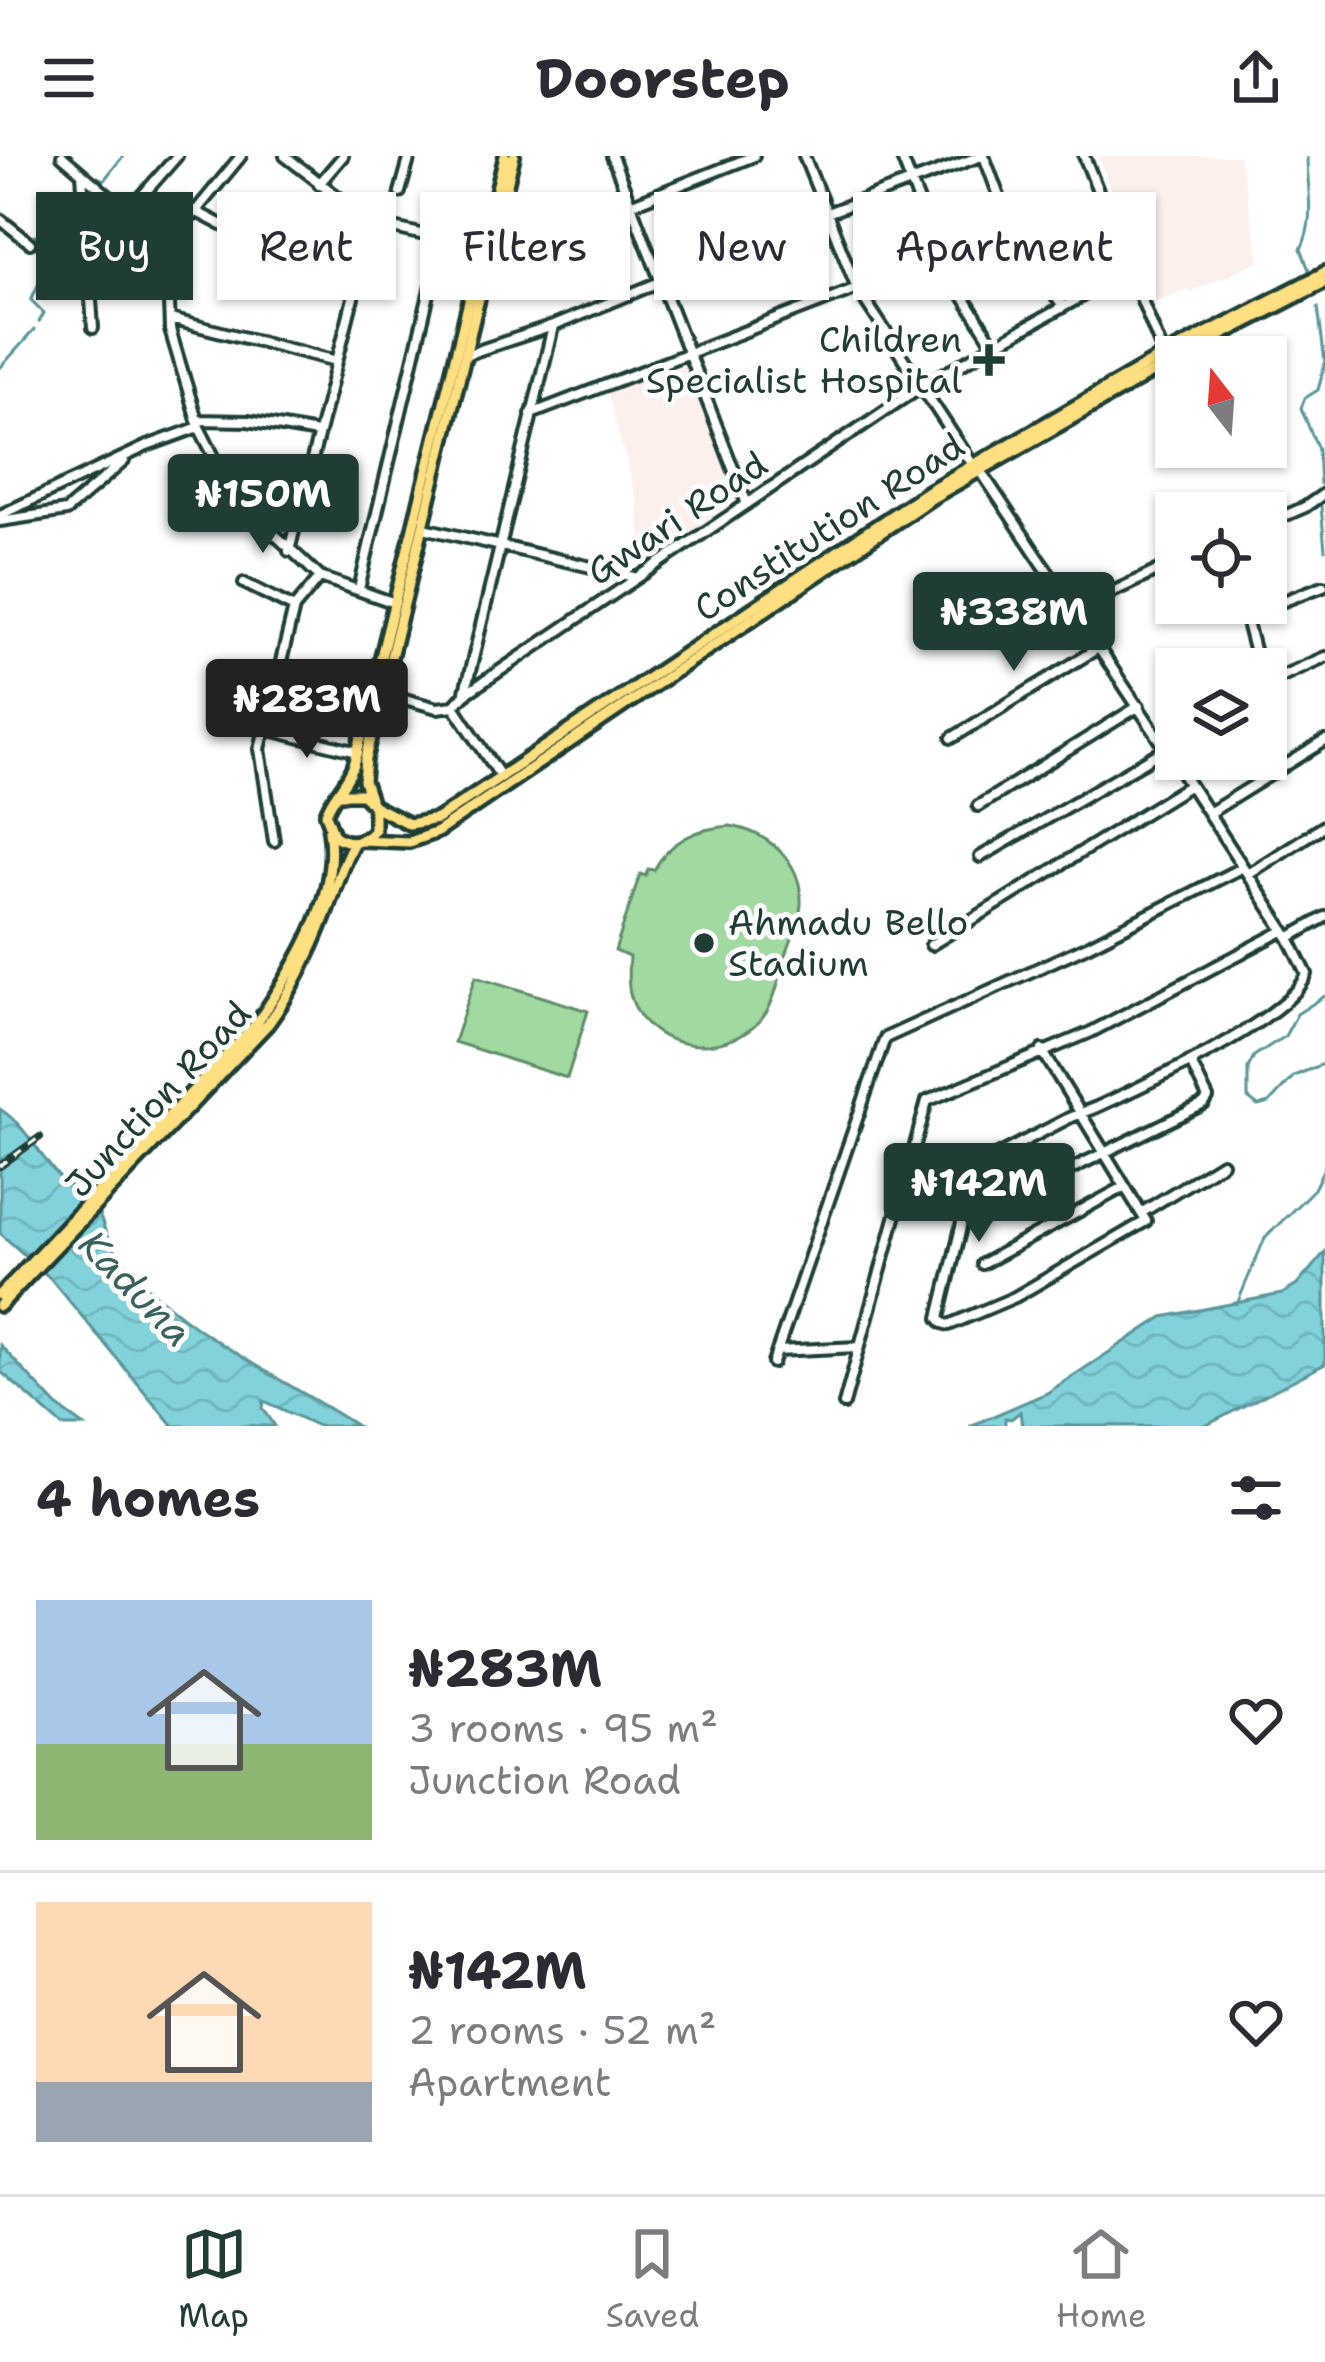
<!DOCTYPE html>
<meta charset="utf-8">
<style>
body{margin:0;font-family:"Shantell Sans",sans-serif;background:#f2f2f3;color:#2b2b33;height:100vh;display:flex;flex-direction:column;font-size:45px;white-space:nowrap}
*{box-sizing:border-box;margin:0}
p{font-size:39px;color:#7c7c81}
.icon{flex:none;width:66px;height:66px;fill:none;stroke:currentColor;stroke-width:2;stroke-linecap:round;stroke-linejoin:round}
.map{position:relative;height:1270px;overflow:hidden}
.panel{display:flex;flex-direction:column;background:#fff;flex:1}
.panel>*{flex:none}
.hud{position:absolute;left:36px;top:36px;width:1254px;height:108px;display:flex;gap:24px}
.needle{width:78px;rotate:343deg}
.buttons{position:absolute;left:1155px;top:180px;display:grid;gap:24px}
.buttons a{display:grid;place-items:center;width:132px;height:132px;border-radius:0px;background:#fff;box-shadow:0 3px 9px #0004;font-size:60px}
.price{position:absolute;translate:-50% -102px;padding:0 27px;border-radius:12px;background:#1f3d34;color:#fff;font-size:39px;line-height:78px;filter:drop-shadow(0 3px 6px #0008)}
.price::after{content:'';position:absolute;left:50%;top:72px;width:36px;height:27px;margin-left:-18px;background:inherit;clip-path:polygon(0 0,100% 0,50% 100%)}
.price.active{background:#222;color:#fff}
ul{padding:0;list-style:none}
li{display:flex;align-items:center;gap:36px;height:300px;padding:0 36px}
li+li{border-top:3px solid #e1e1e2}
li span{display:grid;place-items:center;flex:none;width:336px;height:240px;border-radius:0px;color:#555}
li>.icon{margin-inline-start:auto}
span .icon{width:144px;height:144px;fill:#fffc;stroke-width:1}
li b{font-size:51px}
h2{display:flex;justify-content:space-between;align-items:center;height:144px;padding:0 36px;font-size:51px}
.tag{padding:0 42px;border-radius:0px;background:#fff;box-shadow:0 3px 9px #0004;font-size:42px;line-height:108px}
.tag.active{background:#1f3d34;color:#fff}
header{display:flex;justify-content:space-between;align-items:center;height:156px;padding:0 36px;background:#fff;font-size:54px;font-weight:700}
.menu{display:flex;justify-content:space-around;align-items:center;height:168px;border-top:3px solid #e1e1e2;background:#fff;font-size:33px;color:#7c7c81}
.menu a{display:grid;justify-items:center;gap:6px}
.menu .active{color:#1f3d34}
.map>svg:first-child{display:block}
</style>
<header><svg class="icon" aria-label="menu" viewBox="0 0 24 24"><path d="M4 6h16M4 12h16M4 18h16"/></svg>Doorstep<svg class="icon" aria-label="share" viewBox="0 0 24 24"><path d="M12 15V3M7 8l5-5 5 5M5 13v7h14v-7"/></svg></header>
<div class="map">
<svg width="1325" height="1270" viewBox="0 0 1325 1270">
<defs>
<pattern id="water-waves" width="16" height="10" patternUnits="userSpaceOnUse" patternTransform="scale(3)"><rect width="16" height="10" fill="#82d2dc"/><path d="M0 5q4-4 8 0t8 0" fill="none" stroke="#70b5bd"/></pattern>
</defs>
<rect width="100%" height="100%" fill="#fff"/>
<filter id="ink" filterUnits="userSpaceOnUse"><feTurbulence type="fractalNoise" baseFrequency=".00833" numOctaves="2"/><feDisplacementMap in="SourceGraphic" scale="24" xChannelSelector="R" yChannelSelector="G"/><feConvolveMatrix kernelMatrix="1 2 1 2 8 2 1 2 1" color-interpolation-filters="sRGB"/></filter>
<g filter="url(#ink)">
<!-- built -->
<path fill="#fdefec" d="M 1098,0 L 1239,0 L 1260,105 L 1190,136 L 1187,133 L 1156,145 Z
M 692,207 L 737,343 L 644,408 L 637,346 L 607,235 Z"/>
<!-- green -->
<path fill="#a0daa0" stroke="#608c6a" stroke-width="3" d="M 730,670 C 766,676 800,703 801,743 C 802,763 789,787 784,806 C 778,825 774,851 759,866 C 723,902 653,896 633,847 C 627,832 628,816 629,801 L 615,795 L 640,718 L 646,720 L 648,713 L 654,714 C 670,684 697,672 730,670 Z
M 476,820 L 588,855 L 567,922 L 454,886 Z"/>
<!-- water -->
<path fill="url(#water-waves)" stroke="#5a9699" stroke-width="3" d="M 0,953 C 27,971 38,998 60,1022 C 71,1034 85,1036 95,1050 C 103,1063 104,1079 113,1092 C 174,1174 273,1216 357,1270 L 318,1270 L 264,1245 L 263,1252 L 275,1270 L 173,1270 L 51,1123 L 0,1077 Z
M 1325,1096 L 1325,1208 L 1205,1270 L 1022,1270 L 1020,1256 L 1011,1263 L 1005,1262 L 1005,1270 L 970,1270 L 1047,1237 L 1163,1161 L 1282,1138 L 1297,1129 Z
M 0,1189 L 57,1250 L 85,1270 L 63,1270 L 0,1215 Z"/>
<g fill="none" stroke-linecap="round" stroke-linejoin="round">
<!-- stream -->
<path stroke="#5a9699" stroke-width="3" d="M 1307,0 C 1307,33 1316,63 1301,93 L 1309,114
M 97,21 L 104,24 L 123,0
M 1318,151 L 1325,207 L 1318,234 L 1305,242 L 1301,252 L 1318,293 L 1320,328
M 39,166 L 44,157 L 31,144 L 49,106 L 37,93 L 35,80 L 48,75 L 44,55 L 63,57 L 67,52
M 0,212 L 34,174
M 1321,350 L 1325,394
M 1325,840 L 1297,858 L 1285,880 L 1254,900 L 1248,912 L 1248,942 L 1258,950 L 1269,947 L 1294,920 L 1325,907
M 1237,1148 L 1265,1082 L 1314,1033 L 1325,1010"/>
<!-- minor casing -->
<g stroke="#1f3d34" stroke-width="16">
<path id="minor" d="M 62,0 L 167,90
M 285,0 L 372,67 L 482,92
M 612,0 L 747,348
M 804,0 L 857,132 L 973,309
M 901,0 L 945,112 L 994,189
M 984,0 L 1016,86 L 1063,151
M 1084,0 L 1164,199
M 82,18 L 93,172
M 319,28 L 343,0
M 400,36 L 410,0
M 193,54 L 353,137
M 127,57 L 177,0
M 0,63 L 30,87
M 167,90 L 170,174 L 199,271 L 234,340 L 320,421 L 395,447
M 167,90 L 241,0
M 488,105 L 754,0
M 170,163 L 337,205
M 465,199 L 553,170 L 827,57 L 981,0
M 531,258 L 857,132
M 197,264 L 248,265 L 317,277
M 980,314 L 1190,629 L 1289,782 L 1307,818 C 1291,863 1142,930 1097,951 L 1071,961 L 969,1014 L 963,1024 L 963,1063 L 939,1162 L 943,1167 L 949,1169 L 1015,1141 L 1146,1065 L 1042,894
M 0,359 L 147,290 L 199,271
M 0,365 L 66,355 L 124,305
M 1266,368 L 1305,351 L 1325,337
M 424,372 L 634,421
M 289,395 L 372,67
M 244,427 L 294,452
M 359,433 L 442,83
M 1242,447 L 1259,513
M 1072,455 L 1176,406
M 1247,459 L 1323,430
M 1266,527 L 1325,501
M 465,536 L 553,171
M 383,537 L 437,552 L 454,550 L 464,539 L 920,231 L 1129,114
M 1266,547 L 1278,614
M 454,550 L 501,621
M 266,573 L 358,596
M 952,582 L 1098,492
M 978,650 L 1139,550
M 1209,657 L 1325,585
M 274,685 L 260,593 L 294,452 L 320,421
M 980,701 L 1166,593
M 1248,718 L 1325,669
M 1289,782 L 1325,761
M 931,789 L 1190,629
M 1141,1057 L 1222,1007
M 963,1066 L 1204,948 L 1208,942 L 1191,907
M 982,1108 L 1124,1031
M 777,1195 L 858,1191
M 773,1207 L 885,882 L 1087,790 L 1243,711
M 844,1248 L 927,945 L 1091,876 L 1283,775"/>
</g>
<!-- major casing -->
<g stroke="#1f3d34" stroke-width="18">
<path id="major" d="M 1179,201 L 1325,126
M 339,638 L 363,638 L 374,650 L 374,674 C 362,687 348,690 334,679 L 326,658 C 332,639 349,627 355,606 L 505,0
M 370,643 L 364,625 L 366,603 L 514,0
M 374,650 L 409,668 L 437,663 L 928,335 L 1164,199 L 1325,116
M 361,684 L 409,686 L 437,676 L 932,342 L 1176,203
M 0,1139 L 257,867 C 294,813 340,742 329,674
M 0,1150 L 268,868 C 293,834 311,797 326,757 C 335,733 341,709 354,686"/>
</g>
<!-- minor -->
<use href="#minor" stroke="#fff" stroke-width="8"/>
<!-- major -->
<use href="#major" stroke="#ffdf80" stroke-width="9"/>
<!-- rail casing -->
<g stroke="#1f3d34" stroke-width="8">
<path id="rail" d="M 0,1010 L 40,981"/>
</g>
<!-- rail -->
<use href="#rail" stroke="#fff" stroke-width="3" stroke-dasharray="9" stroke-linecap="butt"/>
</g>
</g>
<!-- markers -->
<g fill="#1f3d34" stroke="#fff" stroke-width="4.5">
<path d="M983 186h12v12h12v12h-12v12h-12v-12h-12v-12h12z"/>
<circle cx="704" cy="787" r="12"/>
</g>
<g text-anchor="middle" dominant-baseline="central" stroke-width="10" stroke-linejoin="round" paint-order="stroke">
<!-- poi labels -->
<g font-size="36" fill="#1f3d34" stroke="#fff" text-anchor="end">
<text x="962" y="183">Children<tspan x="962" dy="41">Specialist Hospital</tspan></text>
<text x="728" y="766" text-anchor="start">Ahmadu Bello<tspan x="728" dy="41">Stadium</tspan></text>
</g>
<!-- street labels -->
<g font-size="36" fill="#1f3d34" stroke="#fff">
<text transform="translate(677 362) rotate(-34)">Gwari Road</text>
<text transform="translate(829 371) rotate(-33)">Constitution Road</text>
<text transform="translate(158 943) rotate(-47)">Junction Road</text>
</g>
<!-- water labels -->
<g font-size="39" font-style="italic" fill="#38625e" stroke="#fff">
<text transform="translate(136 1132) rotate(46)">Kaduna</text>
</g>
</g>
</svg>
<div class="buttons">
<a><svg class="needle" viewBox="-14 -14 28 28"><path d="M0-13l5 13h-10z" fill="#e53935"/><path d="M0 13l5-13h-10z" fill="#7c7c81"/></svg></a>
<a><svg class="icon" aria-label="locate" viewBox="0 0 24 24"><circle cx="12" cy="12" r="6"/><path d="M12 2v4M12 18v4M2 12h4M18 12h4"/></svg></a>
<a><svg class="icon" aria-label="layers" viewBox="0 0 24 24"><path d="M12 4l9 5-9 5-9-5zM3 14l9 5 9-5"/></svg></a>
</div>
<b class="price" style="left:263px;top:400px">₦150M</b>
<b class="price" style="left:1014px;top:518px">₦338M</b>
<b class="price active" style="left:307px;top:605px">₦283M</b>
<b class="price" style="left:979px;top:1089px">₦142M</b>
<div class="hud">
<a class="tag active">Buy</a>
<a class="tag">Rent</a>
<a class="tag">Filters</a>
<a class="tag">New</a>
<a class="tag">Apartment</a>
</div>
</div>
<section class="panel">
<h2>4 homes<svg class="icon" aria-label="filters" viewBox="0 0 24 24"><path d="M4 7h16M4 17h16"/><circle cx="9" cy="7" r="2"/><circle cx="15" cy="17" r="2"/></svg></h2>
<ul>
<li><span style="background:linear-gradient(#a9c7e8 60%,#8fb573 0)"><svg class="icon" aria-label="home" viewBox="0 0 24 24"><path d="M3 11l9-7 9 7M6 9v11h12V9"/></svg></span><div><b>₦283M</b><p>3 rooms · 95 m²</p><p>Junction Road</p></div><svg class="icon" aria-label="heart" viewBox="0 0 24 24"><path d="M12 20l-8-8c-3-5 5-10 8-4 3-6 11-1 8 4z"/></svg></li>
<li><span style="background:linear-gradient(#ffd9b3 75%,#9aa5b1 0)"><svg class="icon" aria-label="home" viewBox="0 0 24 24"><path d="M3 11l9-7 9 7M6 9v11h12V9"/></svg></span><div><b>₦142M</b><p>2 rooms · 52 m²</p><p>Apartment</p></div><svg class="icon" aria-label="heart" viewBox="0 0 24 24"><path d="M12 20l-8-8c-3-5 5-10 8-4 3-6 11-1 8 4z"/></svg></li>
</ul>
</section>
<nav class="menu">
<a class="active"><svg class="icon" aria-label="map" viewBox="0 0 24 24"><path d="M3 6l6-2 6 2 6-2v14l-6 2-6-2-6 2zM9 4v14M15 6v14"/></svg>Map</a>
<a><svg class="icon" aria-label="saved" viewBox="0 0 24 24"><path d="M7 4h10v16l-5-4-5 4z"/></svg>Saved</a>
<a><svg class="icon" aria-label="home" viewBox="0 0 24 24"><path d="M3 11l9-7 9 7M6 9v11h12V9"/></svg>Home</a>
</nav>
